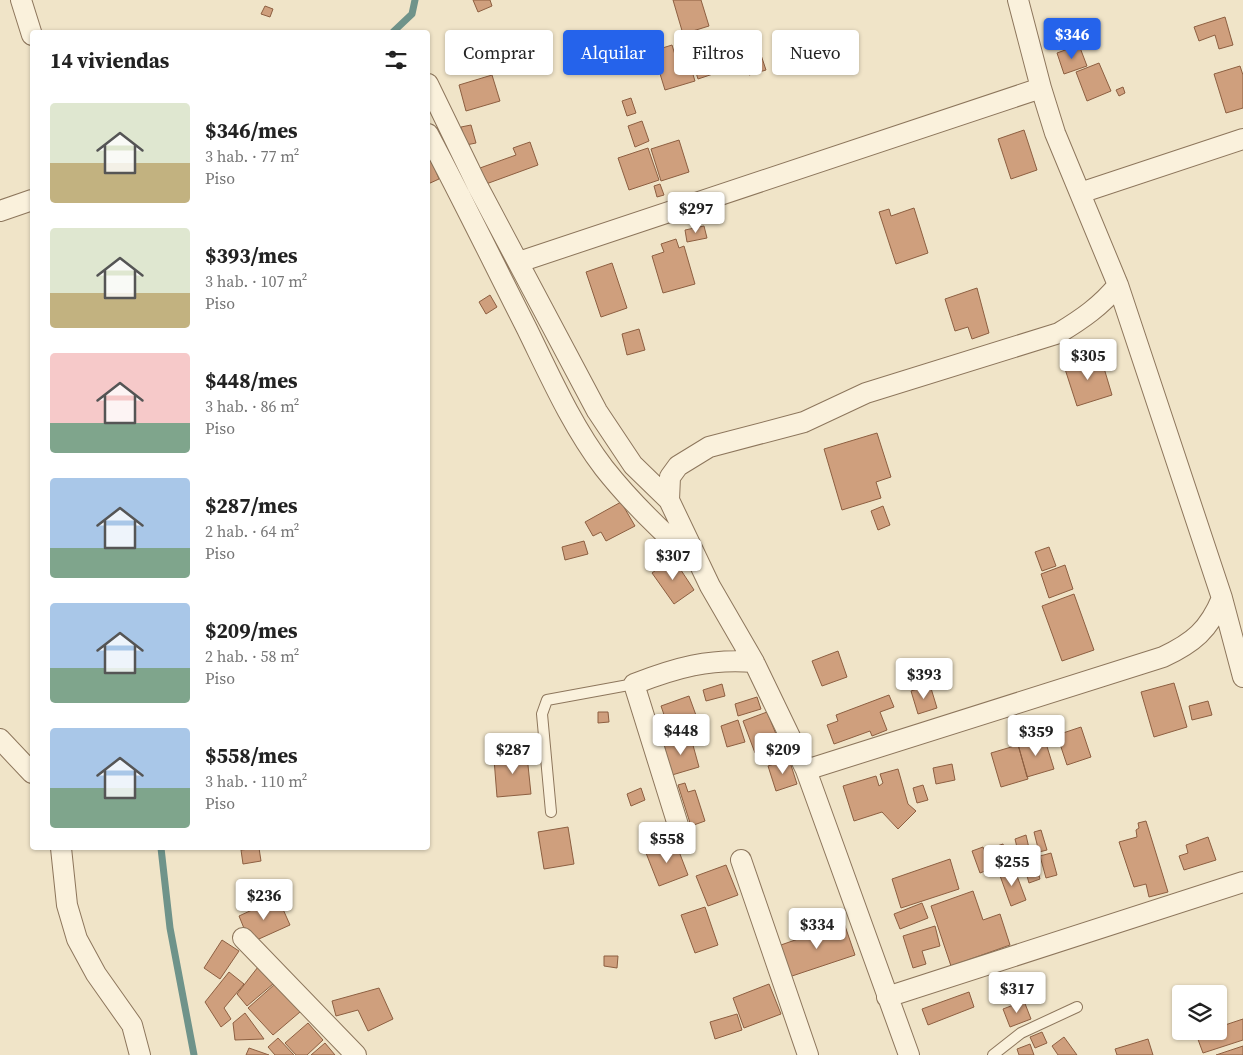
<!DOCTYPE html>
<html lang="es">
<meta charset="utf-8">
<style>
body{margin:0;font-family:"Source Serif 4",serif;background:#f6f6f6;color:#222;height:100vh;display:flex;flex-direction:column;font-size:19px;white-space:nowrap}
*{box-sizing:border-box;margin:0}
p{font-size:16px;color:#767676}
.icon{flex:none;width:28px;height:28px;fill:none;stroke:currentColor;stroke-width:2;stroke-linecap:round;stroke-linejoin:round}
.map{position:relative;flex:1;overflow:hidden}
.side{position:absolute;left:30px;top:30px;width:400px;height:820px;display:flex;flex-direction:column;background:#fff;border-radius:5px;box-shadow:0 1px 4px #0004}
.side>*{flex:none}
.guide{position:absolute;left:445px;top:30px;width:475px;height:45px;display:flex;gap:10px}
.fabs{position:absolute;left:1172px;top:985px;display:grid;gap:10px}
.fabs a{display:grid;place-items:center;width:55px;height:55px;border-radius:5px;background:#fff;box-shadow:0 1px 4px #0004;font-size:25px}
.price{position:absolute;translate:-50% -42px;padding:0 11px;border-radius:5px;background:#fff;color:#222;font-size:16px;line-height:32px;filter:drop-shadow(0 1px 2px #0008)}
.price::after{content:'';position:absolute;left:50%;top:30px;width:15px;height:11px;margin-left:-8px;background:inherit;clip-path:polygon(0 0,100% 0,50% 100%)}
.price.active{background:#2563eb;color:#fff}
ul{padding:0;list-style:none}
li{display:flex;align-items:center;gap:15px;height:125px;padding:0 20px}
li span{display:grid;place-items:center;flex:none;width:140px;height:100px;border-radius:5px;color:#555}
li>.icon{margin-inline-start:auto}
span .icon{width:60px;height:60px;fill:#fffc;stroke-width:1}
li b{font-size:21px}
h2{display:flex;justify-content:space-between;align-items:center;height:60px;padding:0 20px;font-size:21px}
.chip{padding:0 18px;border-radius:5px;background:#fff;box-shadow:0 1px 4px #0004;font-size:18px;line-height:45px}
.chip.active{background:#2563eb;color:#fff}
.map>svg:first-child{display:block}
</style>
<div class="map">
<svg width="1243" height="1055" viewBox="0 0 1243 1055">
<rect width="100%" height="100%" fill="#f0e4c8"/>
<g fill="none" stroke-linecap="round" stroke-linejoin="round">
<!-- stream -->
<path stroke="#6f938a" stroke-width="7" d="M 393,32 L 412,14 L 415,0
M 161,848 L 170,928 L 194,1055"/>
</g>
<!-- building -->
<path fill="#cf9f7d" stroke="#8d5f41" d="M 473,0 L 490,0 L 492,6 L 478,12 Z
M 673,0 L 701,0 L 709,26 L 683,34 Z
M 265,6 L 273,9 L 270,17 L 261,14 Z
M 1225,17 L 1233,45 L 1219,49 L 1215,35 L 1199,41 L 1194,27 Z
M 723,44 L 731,68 L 698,79 L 690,54 Z
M 672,45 L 676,58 L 687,55 L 695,81 L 665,90 L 653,51 Z
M 1079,45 L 1087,66 L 1064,74 L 1057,53 Z
M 761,55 L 766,70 L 749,75 L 745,60 Z
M 1099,63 L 1111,91 L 1087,101 L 1076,72 Z
M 1240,66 L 1243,75 L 1243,108 L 1226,113 L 1214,74 Z
M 492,75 L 500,101 L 466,111 L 459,85 Z
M 1123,87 L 1125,93 L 1119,96 L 1116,90 Z
M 631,98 L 636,113 L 627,116 L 622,101 Z
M 642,121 L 649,141 L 635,147 L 628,126 Z
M 471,125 L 476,143 L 466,145 L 461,127 Z
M 1024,130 L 1037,170 L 1011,179 L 998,139 Z
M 679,140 L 689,172 L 661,181 L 651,149 Z
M 530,142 L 538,165 L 486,184 L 480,168 L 516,155 L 513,148 Z
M 648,148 L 659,180 L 629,190 L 618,158 Z
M 428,152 L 439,179 L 428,184 Z
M 660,184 L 664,195 L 657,197 L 654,186 Z
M 914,208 L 928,253 L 896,264 L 879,212 L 889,209 L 891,216 Z
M 704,226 L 707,238 L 687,242 L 685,230 Z
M 676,239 L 679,248 L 684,246 L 695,284 L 663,293 L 652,256 L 664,252 L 661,244 Z
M 612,263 L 627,308 L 601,317 L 586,272 Z
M 977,288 L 989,333 L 972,339 L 968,327 L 955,331 L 945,299 Z
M 490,295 L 497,307 L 486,314 L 479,302 Z
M 639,329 L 645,350 L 627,355 L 622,334 Z
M 1082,357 L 1083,363 L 1101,358 L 1112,395 L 1077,406 L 1065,369 L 1072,367 L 1070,361 Z
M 877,433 L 891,477 L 876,482 L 881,498 L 842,510 L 824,449 Z
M 621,502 L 635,526 L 606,541 L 601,532 L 593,536 L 585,522 Z
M 883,506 L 890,525 L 878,530 L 871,511 Z
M 584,541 L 588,554 L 565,560 L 562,547 Z
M 1049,547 L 1056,566 L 1042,571 L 1035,552 Z
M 673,558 L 694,590 L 674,604 L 652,573 Z
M 1065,565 L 1073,589 L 1049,598 L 1041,574 Z
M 1074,594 L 1094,650 L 1062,661 L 1042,606 Z
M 838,651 L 847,677 L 822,686 L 812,661 Z
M 1174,683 L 1187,727 L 1154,737 L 1141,692 Z
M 722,684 L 725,696 L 706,701 L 703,690 Z
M 930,685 L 937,708 L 918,714 L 911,691 Z
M 889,695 L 894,707 L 880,712 L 887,730 L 872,736 L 870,731 L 834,744 L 827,725 L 838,721 L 836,715 Z
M 689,696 L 697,718 L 700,717 L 705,730 L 673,741 L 661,706 Z
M 757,697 L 761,709 L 738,716 L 735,704 Z
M 1208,701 L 1212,715 L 1192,720 L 1189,706 Z
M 598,712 L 608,712 L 609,722 L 598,723 Z
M 767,712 L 780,744 L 755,753 L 743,721 Z
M 738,720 L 745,742 L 727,747 L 721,726 Z
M 1081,727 L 1091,757 L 1067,765 L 1057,735 Z
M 1044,737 L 1054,769 L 1027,777 L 1018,744 Z
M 691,738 L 699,767 L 672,775 L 664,745 Z
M 1018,745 L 1028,779 L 1001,787 L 991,753 Z
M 526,746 L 531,794 L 497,797 L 494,759 L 517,756 L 517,747 Z
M 789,759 L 797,784 L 776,791 L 768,766 Z
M 952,764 L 955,780 L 936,784 L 933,768 Z
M 898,769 L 908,804 L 916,811 L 898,829 L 882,812 L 854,821 L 843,786 L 876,776 L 879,786 L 883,783 L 880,774 Z
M 685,783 L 688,792 L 695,790 L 705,821 L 691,826 L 678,785 Z
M 923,785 L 928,800 L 917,803 L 913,788 Z
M 641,788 L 645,800 L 631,806 L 627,794 Z
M 1146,821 L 1168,892 L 1149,897 L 1146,884 L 1134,887 L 1119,842 L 1137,837 L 1136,830 L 1139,828 L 1138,823 Z
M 568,827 L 574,864 L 544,869 L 538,832 Z
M 1041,830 L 1047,850 L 1039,852 L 1034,832 Z
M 1026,835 L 1031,857 L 1020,860 L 1015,839 Z
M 1208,837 L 1216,860 L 1184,870 L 1179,856 L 1188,853 L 1186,845 Z
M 675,841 L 688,875 L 659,886 L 646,853 Z
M 1003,844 L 1010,864 L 1001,867 L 994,847 Z
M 983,847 L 990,869 L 980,873 L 972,851 Z
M 259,848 L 261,861 L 243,864 L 241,850 Z
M 1051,853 L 1057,875 L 1046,878 L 1040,856 Z
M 1034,858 L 1040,879 L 1029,883 L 1023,862 Z
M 950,859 L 959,889 L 901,908 L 892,879 Z
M 726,865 L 738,895 L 708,906 L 696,876 Z
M 1014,868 L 1026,900 L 1011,906 L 999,873 Z
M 973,891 L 983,920 L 1000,914 L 1010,945 L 951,966 L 931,906 Z
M 278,898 L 290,925 L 250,943 L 239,916 Z
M 922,903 L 928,918 L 900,929 L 894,914 Z
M 705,907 L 718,945 L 695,953 L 681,915 Z
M 844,923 L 855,955 L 789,977 L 778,946 Z
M 935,926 L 940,946 L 922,951 L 926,964 L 913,968 L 903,936 Z
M 222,940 L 239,951 L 220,979 L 204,968 Z
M 604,956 L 618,956 L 617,968 L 604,966 Z
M 258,967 L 273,984 L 247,1006 L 237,994 Z
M 229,972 L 244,984 L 224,1008 L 231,1019 L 221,1027 L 205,1002 Z
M 275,984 L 300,1012 L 273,1035 L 248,1008 Z
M 769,984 L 781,1014 L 744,1028 L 733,998 Z
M 379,988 L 393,1019 L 368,1031 L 358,1010 L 336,1016 L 332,1001 Z
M 969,992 L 974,1007 L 928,1025 L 922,1009 Z
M 1024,1001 L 1031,1019 L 1010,1027 L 1003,1009 Z
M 245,1013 L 264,1039 L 235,1040 L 233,1023 Z
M 737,1014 L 742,1030 L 715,1039 L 710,1022 Z
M 1243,1019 L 1243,1040 L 1203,1053 L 1196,1034 L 1205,1031 L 1219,1031 L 1219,1027 Z
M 308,1023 L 323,1040 L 307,1055 L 296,1055 L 285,1043 Z
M 1042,1032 L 1047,1043 L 1035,1048 L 1030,1037 Z
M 1064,1037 L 1077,1055 L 1058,1055 L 1052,1046 Z
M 278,1038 L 294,1055 L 275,1055 L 268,1047 Z
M 1148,1039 L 1153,1055 L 1117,1055 L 1115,1049 Z
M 325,1043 L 335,1055 L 311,1055 Z
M 1030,1044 L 1034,1055 L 1019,1055 L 1017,1049 Z
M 1243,1046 L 1243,1055 L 1216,1055 Z
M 249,1048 L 269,1055 L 246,1055 Z"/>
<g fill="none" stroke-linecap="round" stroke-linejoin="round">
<!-- service casing -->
<g stroke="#8d765c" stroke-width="12">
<path id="service" d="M 551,812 L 542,714 L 547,700 L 634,684
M 993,1055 L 1021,1033 L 1077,1007"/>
</g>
<!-- minor casing -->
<g stroke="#8d765c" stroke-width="22">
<path id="minor" d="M 21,0 L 32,35
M 1018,0 L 1041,88 L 1055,133 L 1118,285 L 1222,598 L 1243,677
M 428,84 L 477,185 L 597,411 L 633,465 L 669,500 L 710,586 L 754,662 L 806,770 L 909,1055
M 428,134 C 462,198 494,264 527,329 C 550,376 572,426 604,468 C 630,501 662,532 694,560
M 1080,193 L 1243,139
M 0,211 L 32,200
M 519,262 L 1041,88
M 669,500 L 670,477 L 678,466 L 709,447 L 804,422 L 866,393 L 1059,333 C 1082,319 1101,306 1118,285
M 0,739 L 32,773
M 806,770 L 1163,657 C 1193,643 1209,630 1222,598
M 678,825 L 634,684 C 675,668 710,658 754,662
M 61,848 L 67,905 L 77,939 L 96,974 L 132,1025 L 140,1055
M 741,860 L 808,1055
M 243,938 L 356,1055
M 887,997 L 1243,882"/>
</g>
<!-- service -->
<use href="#service" stroke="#faf1dc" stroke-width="10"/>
<!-- minor -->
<use href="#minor" stroke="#faf1dc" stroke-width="20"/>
</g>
</svg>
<div class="fabs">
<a><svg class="icon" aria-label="layers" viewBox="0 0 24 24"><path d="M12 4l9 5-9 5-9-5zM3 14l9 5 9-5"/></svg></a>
</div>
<b class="price active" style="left:1072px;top:60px">$346</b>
<b class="price" style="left:696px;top:234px">$297</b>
<b class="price" style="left:1088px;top:381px">$305</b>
<b class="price" style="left:673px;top:581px">$307</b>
<b class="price" style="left:924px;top:700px">$393</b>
<b class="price" style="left:681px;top:756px">$448</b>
<b class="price" style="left:1036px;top:757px">$359</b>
<b class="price" style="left:513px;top:775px">$287</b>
<b class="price" style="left:783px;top:775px">$209</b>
<b class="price" style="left:667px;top:864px">$558</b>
<b class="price" style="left:1012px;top:887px">$255</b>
<b class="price" style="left:264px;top:921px">$236</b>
<b class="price" style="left:817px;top:950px">$334</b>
<b class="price" style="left:1017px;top:1014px">$317</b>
<div class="guide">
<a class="chip">Comprar</a>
<a class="chip active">Alquilar</a>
<a class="chip">Filtros</a>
<a class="chip">Nuevo</a>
</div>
<section class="side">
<h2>14 viviendas<svg class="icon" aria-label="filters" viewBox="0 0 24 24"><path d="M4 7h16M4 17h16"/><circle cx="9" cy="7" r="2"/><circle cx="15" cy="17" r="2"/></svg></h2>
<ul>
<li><span style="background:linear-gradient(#dfe7d0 60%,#c2b280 0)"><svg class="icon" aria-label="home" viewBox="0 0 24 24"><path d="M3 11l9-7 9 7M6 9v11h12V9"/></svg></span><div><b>$346/mes</b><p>3 hab. · 77 m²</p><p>Piso</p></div></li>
<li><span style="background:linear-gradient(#dfe7d0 65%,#c2b280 0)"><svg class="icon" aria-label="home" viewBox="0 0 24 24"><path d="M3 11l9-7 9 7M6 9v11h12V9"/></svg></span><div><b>$393/mes</b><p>3 hab. · 107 m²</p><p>Piso</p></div></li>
<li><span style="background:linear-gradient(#f6c9c9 70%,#7fa58c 0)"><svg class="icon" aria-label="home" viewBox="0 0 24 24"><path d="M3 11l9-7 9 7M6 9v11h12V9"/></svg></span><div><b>$448/mes</b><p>3 hab. · 86 m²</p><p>Piso</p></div></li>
<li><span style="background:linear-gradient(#a9c7e8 70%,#7fa58c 0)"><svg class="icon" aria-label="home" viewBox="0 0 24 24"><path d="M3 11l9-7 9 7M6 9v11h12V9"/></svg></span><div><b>$287/mes</b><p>2 hab. · 64 m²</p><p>Piso</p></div></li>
<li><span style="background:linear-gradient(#a9c7e8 65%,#7fa58c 0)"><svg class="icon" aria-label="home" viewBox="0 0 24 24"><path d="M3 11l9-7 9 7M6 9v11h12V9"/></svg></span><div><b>$209/mes</b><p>2 hab. · 58 m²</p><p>Piso</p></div></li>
<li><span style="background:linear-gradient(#a9c7e8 60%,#7fa58c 0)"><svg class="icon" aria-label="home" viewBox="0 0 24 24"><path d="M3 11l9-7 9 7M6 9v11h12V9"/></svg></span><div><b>$558/mes</b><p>3 hab. · 110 m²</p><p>Piso</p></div></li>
</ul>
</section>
</div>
